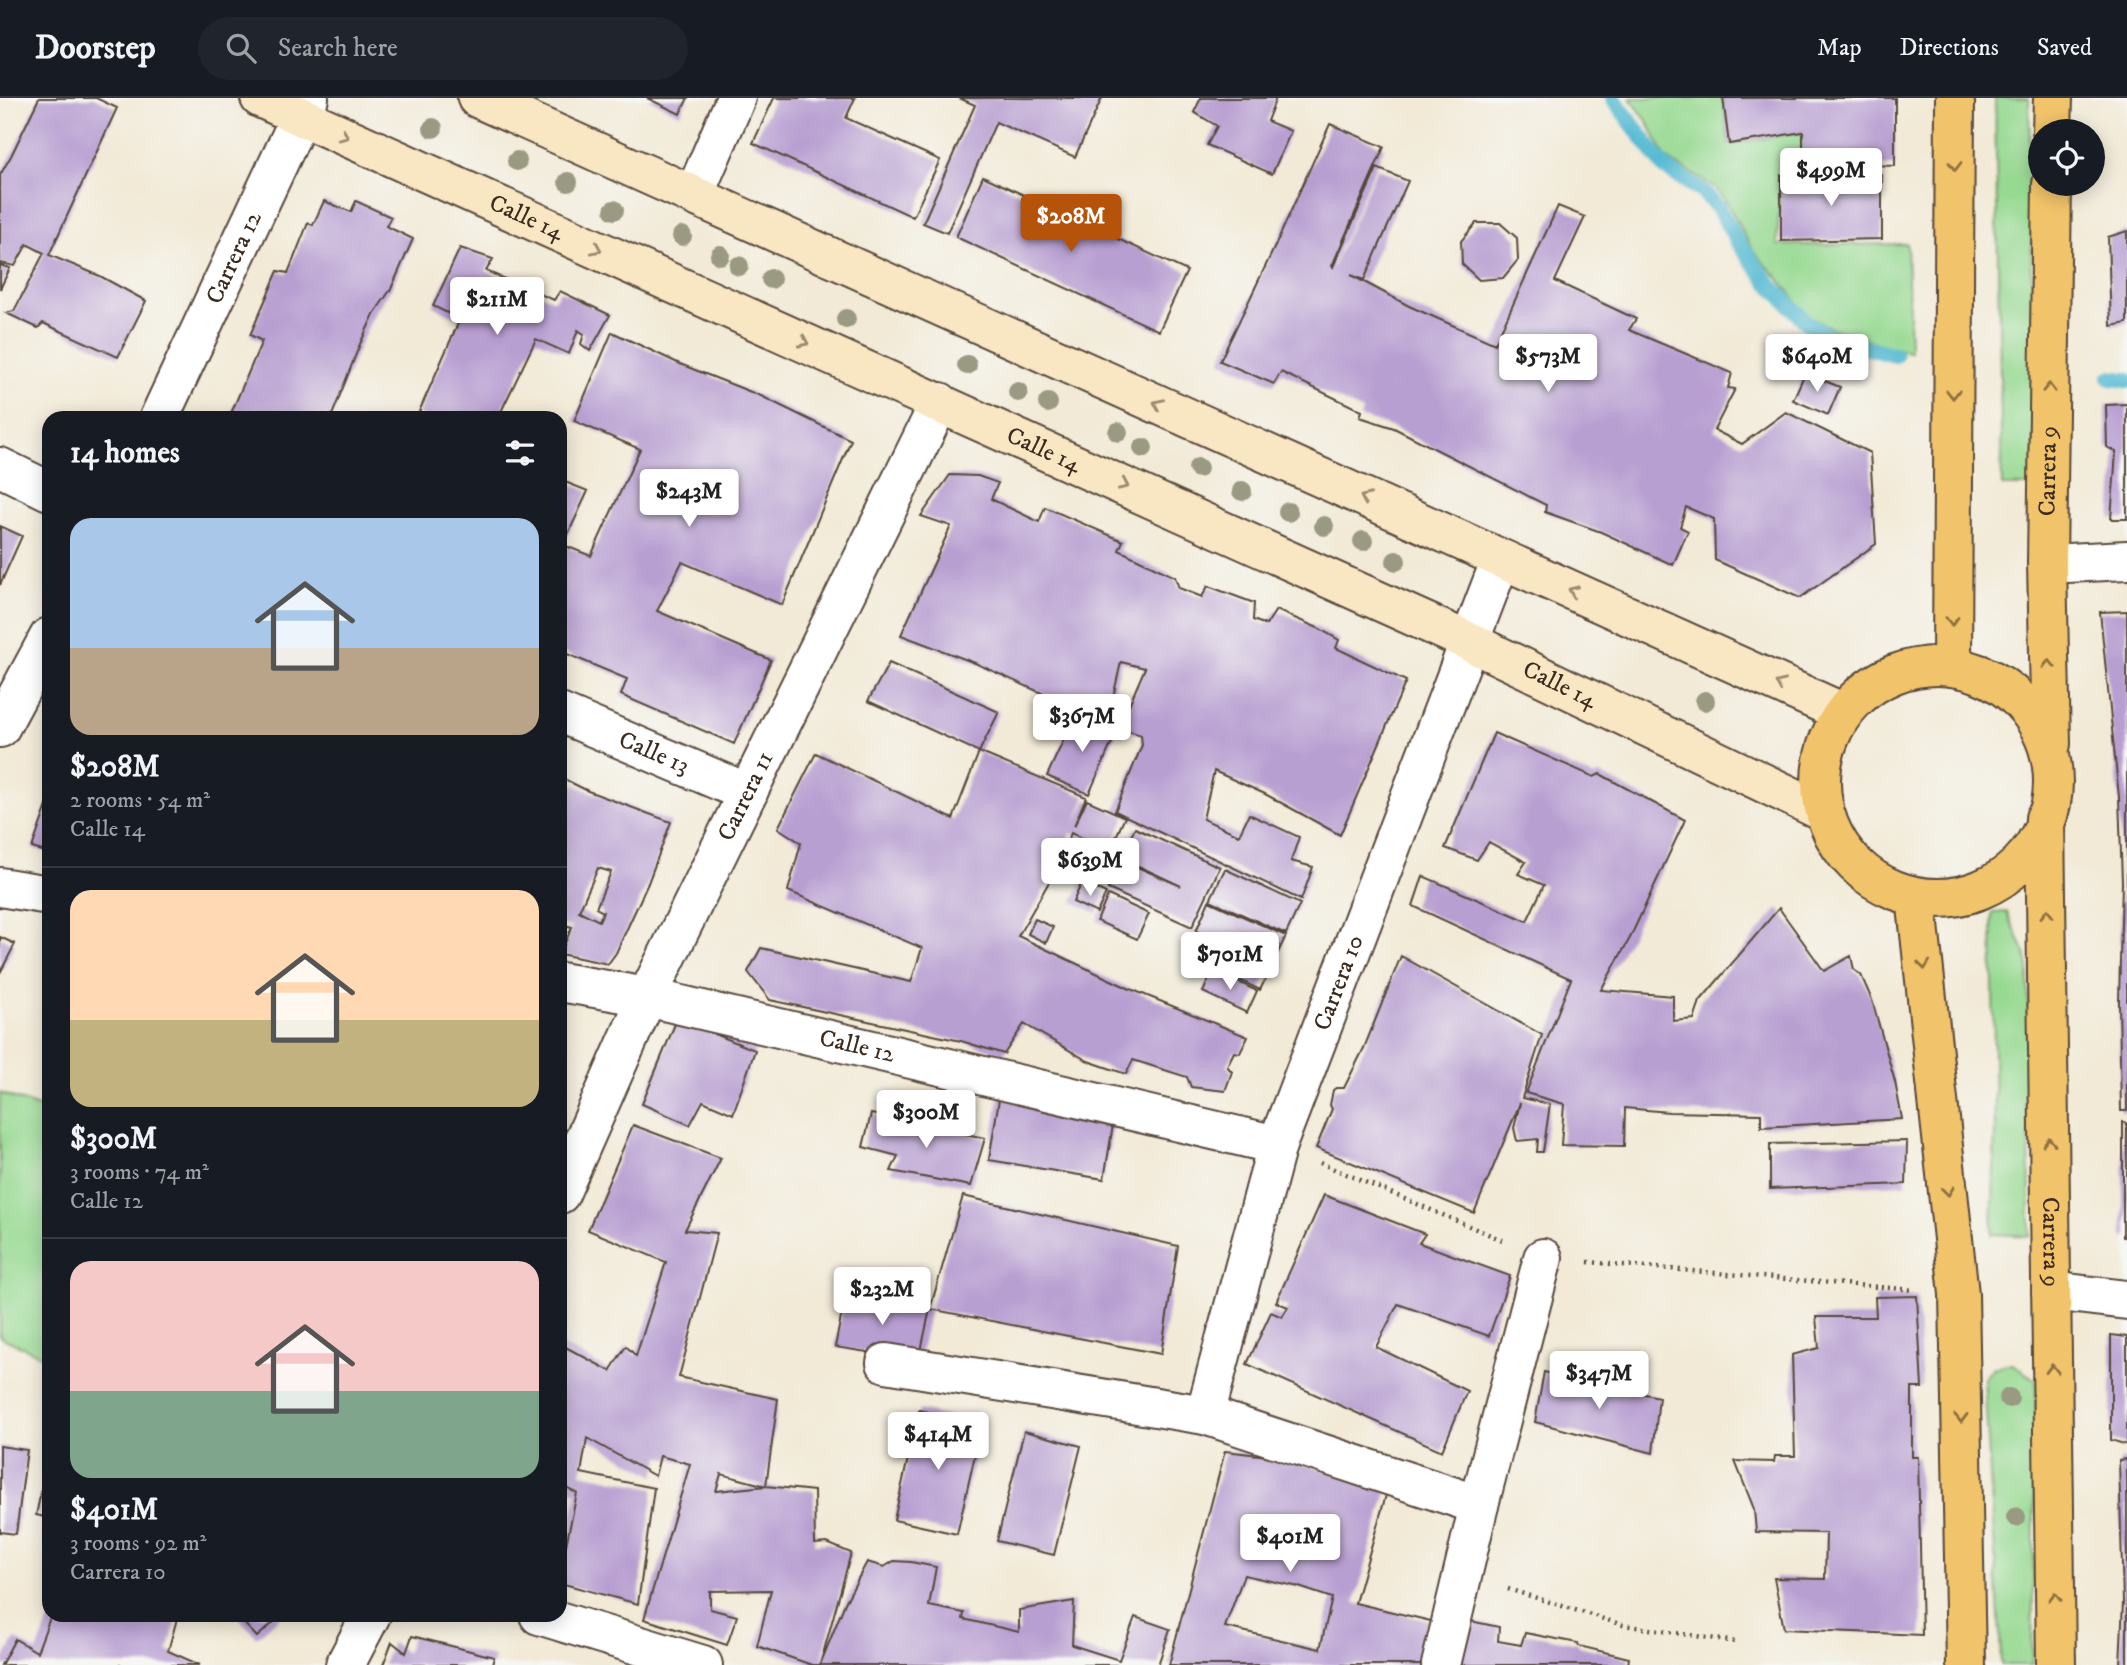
<!DOCTYPE html>
<meta charset="utf-8">
<style>
body{margin:0;font-family:"IM FELL DW Pica",serif;background:#20242c;color:#f1f3f6;height:100vh;display:flex;flex-direction:column;font-size:26px;white-space:nowrap}
*{box-sizing:border-box;margin:0}
p{font-size:23px;color:#9ea1a6}
.icon{flex:none;width:38px;height:38px;fill:none;stroke:currentColor;stroke-width:2;stroke-linecap:round;stroke-linejoin:round}
.map{position:relative;flex:1;overflow:hidden}
.panel{position:absolute;left:42px;top:313px;width:525px;height:1211px;display:flex;flex-direction:column;background:#171b24;border-radius:21px;box-shadow:0 4px 18px #0003}
.panel>*{flex:none}
.controls{position:absolute;left:2028px;top:21px;display:grid;gap:14px}
.controls a{display:grid;place-items:center;width:77px;height:77px;border-radius:50%;background:#171b24;box-shadow:0 4px 18px #0003;font-size:35px}
.price{position:absolute;translate:-50% -60px;padding:0 16px;border-radius:7px;background:#fff;color:#222;font-size:23px;line-height:46px;filter:drop-shadow(0 2px 4px #0008)}
.price::after{content:'';position:absolute;left:50%;top:42px;width:21px;height:16px;margin-left:-10px;background:inherit;clip-path:polygon(0 0,100% 0,50% 100%)}
.price.active{background:#b45309;color:#fff}
ul{padding:0;list-style:none}
li{display:grid;align-content:center;gap:14px;height:371px;padding:0 28px}
li+li{border-top:2px solid #363941}
li span{display:grid;place-items:center;height:217px;border-radius:21px;color:#555}
li>.icon{margin-inline-start:auto}
span .icon{width:126px;height:126px;fill:#fffc;stroke-width:1}
li b{font-size:30px}
h2{display:flex;justify-content:space-between;align-items:center;height:84px;padding:0 28px;font-size:30px}
header{display:flex;align-items:center;gap:42px;box-sizing:border-box;height:98px;padding:0 35px;background:#171b24;border-bottom:2px solid #363941}
header strong{font-size:33px}
nav{display:flex;gap:38px;margin-inline-start:auto;font-size:24px}
.search{width:490px;height:63px;background:#20242c;display:flex;align-items:center;gap:18px;box-sizing:border-box;padding:0 24px;border-radius:38px;color:#9ea1a6;font-size:26px}
.map>svg:first-child{display:block}
</style>
<header>
<strong>Doorstep</strong>
<div class="search"><svg class="icon" aria-label="search" viewBox="0 0 24 24"><circle cx="10" cy="10" r="6"/><path d="M15 15l6 6"/></svg>Search here</div>
<nav><a>Map</a><a>Directions</a><a>Saved</a></nav>
</header>
<div class="map">
<svg width="2127" height="1567" viewBox="0 0 2127 1567">
<rect width="100%" height="100%" fill="#f6f6f2"/>
<filter id="ink" filterUnits="userSpaceOnUse"><feTurbulence type="fractalNoise" baseFrequency=".0143" numOctaves="2"/><feDisplacementMap in="SourceGraphic" scale="14" xChannelSelector="R" yChannelSelector="G"/><feConvolveMatrix kernelMatrix="1 2 1 2 8 2 1 2 1" color-interpolation-filters="sRGB"/></filter>
<filter id="wash" filterUnits="userSpaceOnUse"><feTurbulence type="fractalNoise" baseFrequency=".00686" numOctaves="4" result="noise"/><feDisplacementMap in="SourceGraphic" scale="28" xChannelSelector="R" yChannelSelector="G"/><feGaussianBlur stdDeviation="1.57" result="paint"/><feColorMatrix in="noise" values="0 0 0 0 0 0 0 0 0 0 0 0 0 0 0 0 0 1.4 0 .05"/><feComposite in="paint" operator="in"/></filter>
<g filter="url(#wash)">
<rect width="100%" height="100%" fill="#f2ead7"/>
<!-- green -->
<path fill="#96d991" stroke="#688258" stroke-width="2" d="M 1630,0 L 1723,0 L 1729,46 L 1803,34 L 1803,64 L 1807,77 L 1781,78 L 1777,147 L 1907,146 L 1910,253 L 1892,250 L 1836,232 L 1809,219 L 1779,181 L 1753,153 L 1727,105 L 1714,89 L 1666,60 L 1647,23 Z
M 1995,0 L 2029,0 L 2035,388 L 2002,388 Z
M 2007,814 L 2028,862 L 2030,1138 L 1992,1136 L 1995,1032 L 1992,815 Z
M 0,995 L 49,1013 L 49,1261 L 0,1239 Z
M 2011,1265 L 2036,1282 L 2032,1567 L 2001,1567 L 2000,1536 L 1984,1280 L 1993,1270 Z"/>
<g fill="none" stroke-linecap="round" stroke-linejoin="round">
<!-- stream -->
<path stroke="#53b9d1" stroke-width="16" d="M 1613,0 L 1664,69 L 1703,94 L 1718,110 L 1739,146 L 1768,184 L 1809,227 L 1840,243 L 1895,257
M 2110,280 L 2127,282"/>
</g>
<g id="blocks">
<!-- building -->
<path fill="#b89fd1" fill-rule="evenodd" d="M 39,0 L 96,0 L 117,10 L 49,157 L 100,178 L 146,203 L 118,259 L 43,225 L 38,230 L 6,215 L 14,213 L 44,155 L 27,146 L 15,168 L 0,165 L 0,77 L 11,58 Z
M 647,0 L 688,0 L 680,16 Z
M 774,0 L 855,0 L 846,20 L 940,62 L 913,119 L 753,45 Z
M 959,0 L 1102,0 L 1075,59 L 996,24 L 947,135 L 923,125 L 975,7 Z
M 1201,0 L 1276,0 L 1267,23 L 1291,33 L 1272,76 L 1207,47 L 1217,28 L 1194,14 Z
M 1723,0 L 1895,0 L 1895,68 L 1803,64 L 1803,34 L 1729,46 Z
M 1330,26 L 1384,49 L 1332,168 L 1333,169 L 1377,70 L 1408,83 L 1364,182 L 1351,177 L 1409,208 L 1495,246 L 1558,108 L 1585,119 L 1555,183 L 1636,221 L 1629,232 L 1732,275 L 1728,290 L 1735,291 L 1714,332 L 1742,346 L 1786,314 L 1870,355 L 1876,446 L 1800,500 L 1715,462 L 1714,421 L 1686,409 L 1680,429 L 1688,433 L 1673,467 L 1601,434 L 1545,414 L 1546,407 L 1394,330 L 1360,319 L 1362,313 L 1281,274 L 1274,286 L 1220,263 L 1277,144 Z
M 1781,77 L 1882,77 L 1882,141 L 1781,143 Z
M 983,78 L 1187,173 L 1159,233 L 956,139 Z
M 324,103 L 351,114 L 356,103 L 391,119 L 386,128 L 413,141 L 391,191 L 374,216 L 360,246 L 331,320 L 229,320 L 262,243 L 250,237 L 278,173 L 288,175 L 308,125 L 313,127 Z
M 1476,125 L 1500,125 L 1517,140 L 1518,162 L 1503,180 L 1479,182 L 1462,166 L 1461,143 Z
M 2127,133 L 2127,225 L 2111,228 L 2108,139 Z
M 460,150 L 493,161 L 486,173 L 554,202 L 560,193 L 610,217 L 590,253 L 581,246 L 584,236 L 578,232 L 569,256 L 536,241 L 498,320 L 428,320 L 418,316 L 460,221 L 433,208 Z
M 0,167 L 10,170 L 0,191 Z
M 612,234 L 680,266 L 761,298 L 851,342 L 782,507 L 682,464 L 657,513 L 771,562 L 734,646 L 621,597 L 627,581 L 560,553 L 560,382 L 588,393 L 563,447 L 591,458 L 640,351 L 574,323 Z
M 1805,275 L 1840,289 L 1828,317 L 1793,302 Z
M 2127,306 L 2127,421 L 2111,421 L 2116,354 L 2107,349 L 2106,307 Z
M 950,377 L 978,378 L 998,385 L 991,401 L 1039,424 L 1045,409 L 1123,443 L 1119,452 L 1175,479 L 1179,490 L 1202,499 L 1208,488 L 1254,505 L 1253,522 L 1266,527 L 1276,512 L 1318,530 L 1339,542 L 1336,550 L 1406,583 L 1340,737 L 1265,696 L 1214,673 L 1203,721 L 1239,737 L 1249,716 L 1299,739 L 1291,763 L 1313,769 L 1301,802 L 1115,713 L 1142,647 L 1141,637 L 1119,630 L 1145,570 L 1121,564 L 1111,608 L 1119,630 L 975,565 L 901,537 L 951,428 L 921,418 Z
M 0,428 L 22,438 L 0,487 Z
M 2127,513 L 2127,1013 L 2121,1013 L 2119,904 L 2122,784 L 2119,699 L 2100,514 Z
M 889,565 L 999,614 L 979,654 L 868,603 Z
M 1076,615 L 1117,633 L 1089,696 L 1047,678 Z
M 1494,635 L 1594,679 L 1600,676 L 1685,722 L 1630,840 L 1601,892 L 1673,898 L 1673,923 L 1694,921 L 1700,903 L 1779,810 L 1824,873 L 1851,858 L 1854,872 L 1861,877 L 1872,902 L 1895,984 L 1902,1021 L 1761,1029 L 1761,1016 L 1669,1014 L 1625,1010 L 1624,1048 L 1561,1047 L 1564,1006 L 1526,995 L 1571,881 L 1413,808 L 1423,778 L 1527,823 L 1544,787 L 1518,776 L 1526,764 L 1489,744 L 1477,762 L 1445,750 Z
M 979,654 L 1086,699 L 1074,728 L 1087,702 L 1125,719 L 1110,752 L 1071,735 L 1057,770 L 1018,838 L 1128,890 L 1248,939 L 1240,955 L 1234,954 L 1227,968 L 1232,974 L 1225,993 L 1191,989 L 1187,979 L 1133,962 L 1126,976 L 1088,963 L 1024,926 L 1004,956 L 961,943 L 770,902 L 748,874 L 761,850 L 911,884 L 922,850 L 788,793 L 801,745 L 778,730 L 816,655 L 953,721 Z
M 560,679 L 588,693 L 671,724 L 648,785 L 616,855 L 608,866 L 560,856 L 572,829 L 560,826 ZM 598,770 L 611,774 L 596,810 L 603,814 L 599,823 L 579,813 Z
M 49,702 L 49,755 L 32,750 Z
M 1135,730 L 1220,769 L 1192,829 L 1108,791 L 1121,762 L 1181,788 L 1121,760 Z
M 1071,742 L 1111,759 L 1099,787 L 1058,769 Z
M 1225,771 L 1300,806 L 1286,836 L 1210,802 Z
M 1082,784 L 1106,795 L 1097,815 L 1073,804 Z
M 1108,797 L 1149,816 L 1137,841 L 1097,823 Z
M 1209,803 L 1286,838 L 1272,867 L 1196,833 Z
M 1035,821 L 1053,829 L 1046,845 L 1028,836 Z
M 0,839 L 15,846 L 0,875 Z
M 1226,849 L 1271,870 L 1260,892 L 1215,870 Z
M 1401,858 L 1542,937 L 1522,1000 L 1550,1006 L 1543,1054 L 1537,1054 L 1538,1041 L 1517,1043 L 1514,1030 L 1520,1005 L 1474,1115 L 1316,1050 L 1332,1011 L 1330,1007 L 1333,992 L 1336,990 L 1344,990 L 1364,950 Z
M 1213,872 L 1257,893 L 1247,915 L 1203,894 Z
M 677,921 L 755,952 L 733,1016 L 703,1003 L 690,1027 L 642,1006 Z
M 1000,995 L 1115,1015 L 1104,1081 L 989,1062 Z
M 871,1016 L 985,1040 L 971,1088 L 891,1073 L 898,1058 L 863,1049 Z
M 2123,1024 L 2127,1025 L 2127,1139 L 2123,1139 Z
M 633,1027 L 721,1060 L 685,1132 L 717,1135 L 679,1279 L 778,1301 L 766,1388 L 721,1376 L 716,1393 L 766,1388 L 814,1393 L 815,1446 L 827,1445 L 851,1455 L 820,1567 L 812,1567 L 757,1548 L 771,1492 L 710,1493 L 710,1511 L 737,1518 L 727,1547 L 644,1521 L 690,1366 L 660,1358 L 655,1378 L 587,1340 L 581,1375 L 654,1390 L 638,1506 L 560,1485 L 560,1444 L 566,1447 L 577,1395 L 560,1387 L 560,1246 L 610,1273 L 626,1248 L 636,1258 L 666,1164 L 588,1132 Z
M 1907,1043 L 1906,1086 L 1770,1091 L 1770,1046 Z
M 1324,1097 L 1425,1136 L 1419,1145 L 1510,1178 L 1489,1238 L 1398,1206 L 1376,1249 L 1467,1293 L 1442,1353 L 1247,1266 L 1271,1214 L 1282,1219 L 1288,1209 L 1276,1204 Z
M 963,1098 L 1178,1148 L 1161,1256 L 930,1211 Z
M 846,1194 L 930,1211 L 919,1262 L 835,1249 Z
M 1917,1198 L 1922,1290 L 1912,1290 L 1912,1359 L 1918,1359 L 1922,1537 L 1784,1531 L 1774,1480 L 1825,1481 L 1826,1435 L 1756,1434 L 1754,1411 L 1735,1363 L 1774,1364 L 1775,1358 L 1795,1358 L 1792,1257 L 1819,1250 L 1816,1219 L 1876,1219 L 1875,1199 Z
M 2111,1237 L 2127,1239 L 2127,1347 L 2111,1342 Z
M 1544,1274 L 1659,1299 L 1653,1355 L 1535,1324 Z
M 919,1312 L 982,1326 L 957,1436 L 894,1422 Z
M 1024,1333 L 1081,1348 L 1054,1457 L 997,1443 Z
M 0,1348 L 27,1352 L 16,1436 L 0,1434 Z
M 1225,1353 L 1276,1359 L 1388,1390 L 1355,1505 L 1435,1524 L 1425,1567 L 1169,1567 ZM 1244,1477 L 1299,1489 L 1332,1500 L 1320,1551 L 1225,1529 Z
M 2127,1361 L 2127,1567 L 2120,1567 L 2123,1504 L 2119,1362 Z
M 44,1380 L 49,1381 L 49,1420 L 36,1417 Z
M 894,1463 L 911,1464 L 936,1469 L 929,1508 L 964,1515 L 963,1521 L 1019,1534 L 1019,1512 L 1074,1503 L 1072,1547 L 1119,1562 L 1135,1519 L 1170,1531 L 1158,1567 L 820,1567 L 845,1505 L 867,1464 L 884,1469 Z
M 51,1517 L 178,1517 L 168,1553 L 200,1567 L 1,1567 L 15,1541 L 37,1554 Z
M 236,1517 L 282,1517 L 257,1539 Z
M 1461,1521 L 1499,1529 L 1498,1543 L 1521,1547 L 1525,1535 L 1578,1545 L 1579,1548 L 1629,1560 L 1628,1567 L 1454,1567 Z
M 412,1538 L 494,1559 L 492,1567 L 383,1567 L 392,1544 L 406,1555 Z"/>
</g>
</g>
<g filter="url(#ink)">
<use href="#blocks" fill-opacity="0" stroke="#56473a" stroke-width="2"/>
<g fill="none" stroke-linecap="round" stroke-linejoin="round">
<!-- street casing -->
<g stroke="#56473a" stroke-width="42">
<g id="street">
<path d="M 694,97 L 736,0"/>
<path id="s1" d="M 159,320 L 309,0"/>
<path d="M 0,369 L 49,393"/>
<path d="M 2047,466 L 2127,462"/>
<path id="s2" d="M 560,615 L 748,695"/>
<path d="M 0,630 L 49,539"/>
<path d="M 0,789 L 49,797"/>
<path id="s3" d="M 560,884 L 647,899 L 1277,1047"/>
<path id="s4" d="M 560,1096 L 647,899 L 940,304"/>
<path d="M 2051,1193 L 2127,1202"/>
<path d="M 886,1265 L 1205,1317 L 1479,1407"/>
<path id="s5" d="M 1205,1317 L 1277,1047 L 1501,461"/>
<path d="M 539,1517 L 703,1567"/>
<path d="M 345,1567 L 371,1517"/>
<path d="M 1441,1567 L 1479,1407 L 1543,1160"/>
</g>
</g>
<!-- secondary casing -->
<g stroke="#56473a" stroke-width="42">
<g id="secondary">
<path id="s6" d="M 260,0 L 1470,544 L 1824,714"/>
<path d="M 477,0 L 1842,614"/>
</g>
</g>
<!-- primary casing -->
<g stroke="#56473a" stroke-width="42">
<g id="primary">
<path id="s7" d="M 2045,720 L 2056,1567"/>
<path d="M 1916,799 L 1959,1196 L 1966,1567"/>
</g>
</g>
<!-- highway casing -->
<g stroke="#56473a" stroke-width="42">
<g id="highway">
<path d="M 2052,33 L 2053,0"/>
<circle cx="1937" cy="684" r="116"/>
<path d="M 1952,569 L 1955,0"/>
<path id="s8" d="M 2051,646 L 2047,466 L 2052,86"/>
</g>
</g>
<!-- path -->
<path stroke="#56473a" stroke-width="4.5" stroke-dasharray="2 5" stroke-linecap="butt" d="M 1320,1065 L 1502,1142
M 1588,1164 L 1914,1192
M 1508,1491 L 1623,1527 L 1736,1544"/>
<!-- street -->
<use href="#street" stroke="#fff" stroke-width="38"/>
<!-- secondary -->
<use href="#secondary" stroke="#f9e7c3" stroke-width="38"/>
<!-- primary -->
<use href="#primary" stroke="#f1c36a" stroke-width="38"/>
<!-- highway -->
<use href="#highway" stroke="#f1c36a" stroke-width="38"/>
</g>
<!-- trees -->
<g fill="#9a9981">
<circle cx="433" cy="30" r="10"/>
<circle cx="517" cy="63" r="10"/>
<circle cx="568" cy="84" r="10"/>
<circle cx="614" cy="112" r="10"/>
<circle cx="682" cy="138" r="10"/>
<circle cx="720" cy="157" r="10"/>
<circle cx="739" cy="168" r="10"/>
<circle cx="771" cy="181" r="10"/>
<circle cx="846" cy="221" r="10"/>
<circle cx="967" cy="267" r="10"/>
<circle cx="1018" cy="294" r="10"/>
<circle cx="1048" cy="305" r="10"/>
<circle cx="1118" cy="334" r="10"/>
<circle cx="1143" cy="350" r="10"/>
<circle cx="1198" cy="370" r="10"/>
<circle cx="1242" cy="393" r="10"/>
<circle cx="1288" cy="414" r="10"/>
<circle cx="1324" cy="428" r="10"/>
<circle cx="1363" cy="443" r="10"/>
<circle cx="1396" cy="463" r="10"/>
<circle cx="1705" cy="603" r="10"/>
<circle cx="2009" cy="1300" r="10"/>
<circle cx="2016" cy="1419" r="10"/>
</g>
<!-- one-way arrows -->
<defs><path id="oneway-chevron" d="M-2-3.5L2.5 0L-2 3.5" fill="none" stroke-width="1.6" stroke-linecap="round" stroke-linejoin="round" transform="scale(1.75)"/></defs>
<g stroke="#9a8870">
<use href="#oneway-chevron" transform="translate(344 38) rotate(24)"/>
<use href="#oneway-chevron" transform="translate(597 151) rotate(24)"/>
<use href="#oneway-chevron" transform="translate(804 244) rotate(24)"/>
<use href="#oneway-chevron" transform="translate(1158 306) rotate(-156)"/>
<use href="#oneway-chevron" transform="translate(1124 387) rotate(24)"/>
<use href="#oneway-chevron" transform="translate(1365 400) rotate(-156)"/>
<use href="#oneway-chevron" transform="translate(1573 493) rotate(-156)"/>
<use href="#oneway-chevron" transform="translate(1780 586) rotate(-156)"/>
</g>
<g stroke="#8d6f40">
<use href="#oneway-chevron" transform="translate(1955 68) rotate(90)"/>
<use href="#oneway-chevron" transform="translate(2049 290) rotate(-89)"/>
<use href="#oneway-chevron" transform="translate(1953 296) rotate(90)"/>
<use href="#oneway-chevron" transform="translate(1952 523) rotate(90)"/>
<use href="#oneway-chevron" transform="translate(2049 566) rotate(-91)"/>
<use href="#oneway-chevron" transform="translate(2047 816) rotate(-91)"/>
<use href="#oneway-chevron" transform="translate(1924 867) rotate(84)"/>
<use href="#oneway-chevron" transform="translate(2049 1044) rotate(-91)"/>
<use href="#oneway-chevron" transform="translate(1948 1093) rotate(84)"/>
<use href="#oneway-chevron" transform="translate(2052 1271) rotate(-91)"/>
<use href="#oneway-chevron" transform="translate(1961 1320) rotate(89)"/>
<use href="#oneway-chevron" transform="translate(2055 1499) rotate(-91)"/>
</g>
</g>
<g text-anchor="middle" dominant-baseline="central" stroke-width="5" stroke-linejoin="round" paint-order="stroke">
<!-- street labels -->
<g font-size="24" fill="#3b2a1e" stroke="#f6f6f2">
<text stroke="none"><textPath href="#s6" startOffset="292">Calle 14</textPath></text>
<text stroke="none"><textPath href="#s1" startOffset="177">Carrera 12</textPath></text>
<text stroke="none"><textPath href="#s6" startOffset="859">Calle 14</textPath></text>
<text stroke="none"><textPath href="#s8" startOffset="273">Carrera 9</textPath></text>
<text stroke="none"><textPath href="#s6" startOffset="1426">Calle 14</textPath></text>
<text stroke="none"><textPath href="#s2" startOffset="102">Calle 13</textPath></text>
<text stroke="none"><textPath href="#s4" startOffset="439">Carrera 11</textPath></text>
<text stroke="none"><textPath href="#s5" startOffset="453">Carrera 10</textPath></text>
<text stroke="none"><textPath href="#s3" startOffset="304">Calle 12</textPath></text>
<text stroke="none"><textPath href="#s7" startOffset="424">Carrera 9</textPath></text>
</g>
</g>
</svg>
<div class="controls">
<a><svg class="icon" aria-label="locate" viewBox="0 0 24 24"><circle cx="12" cy="12" r="6"/><path d="M12 2v4M12 18v4M2 12h4M18 12h4"/></svg></a>
</div>
<b class="price" style="left:1831px;top:110px">$499M</b>
<b class="price active" style="left:1071px;top:156px">$208M</b>
<b class="price" style="left:497px;top:239px">$211M</b>
<b class="price" style="left:1548px;top:296px">$573M</b>
<b class="price" style="left:1817px;top:296px">$640M</b>
<b class="price" style="left:689px;top:431px">$243M</b>
<b class="price" style="left:1082px;top:656px">$367M</b>
<b class="price" style="left:1090px;top:800px">$639M</b>
<b class="price" style="left:1230px;top:894px">$701M</b>
<b class="price" style="left:926px;top:1052px">$300M</b>
<b class="price" style="left:882px;top:1229px">$232M</b>
<b class="price" style="left:1599px;top:1313px">$347M</b>
<b class="price" style="left:938px;top:1374px">$414M</b>
<b class="price" style="left:1290px;top:1476px">$401M</b>
<section class="panel">
<h2>14 homes<svg class="icon" aria-label="filters" viewBox="0 0 24 24"><path d="M4 7h16M4 17h16"/><circle cx="9" cy="7" r="2"/><circle cx="15" cy="17" r="2"/></svg></h2>
<ul>
<li><span style="background:linear-gradient(#a9c7e8 60%,#b9a48a 0)"><svg class="icon" aria-label="home" viewBox="0 0 24 24"><path d="M3 11l9-7 9 7M6 9v11h12V9"/></svg></span><div><b>$208M</b><p>2 rooms · 54 m²</p><p>Calle 14</p></div></li>
<li><span style="background:linear-gradient(#ffd9b3 60%,#c2b280 0)"><svg class="icon" aria-label="home" viewBox="0 0 24 24"><path d="M3 11l9-7 9 7M6 9v11h12V9"/></svg></span><div><b>$300M</b><p>3 rooms · 74 m²</p><p>Calle 12</p></div></li>
<li><span style="background:linear-gradient(#f6c9c9 60%,#7fa58c 0)"><svg class="icon" aria-label="home" viewBox="0 0 24 24"><path d="M3 11l9-7 9 7M6 9v11h12V9"/></svg></span><div><b>$401M</b><p>3 rooms · 92 m²</p><p>Carrera 10</p></div></li>
</ul>
</section>
</div>
